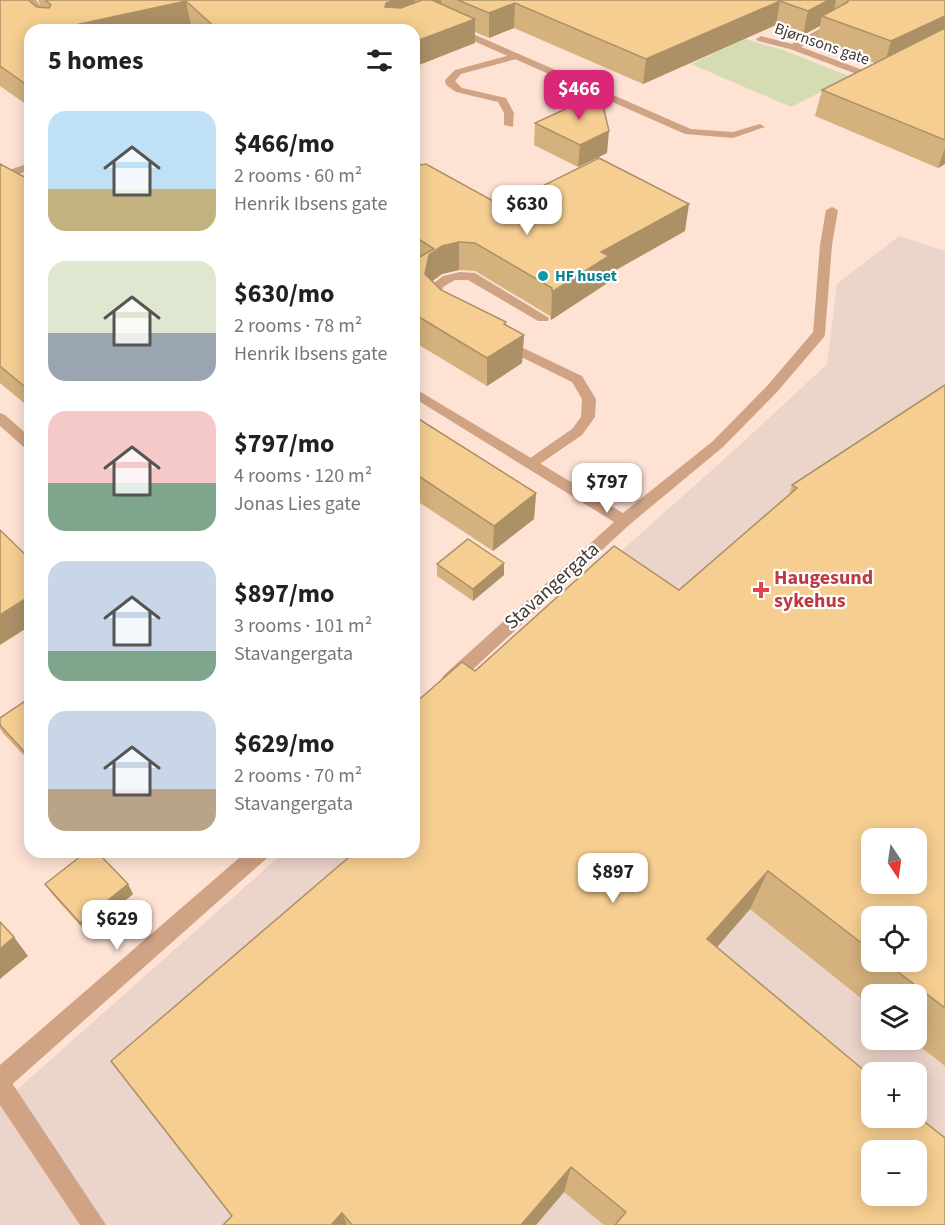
<!DOCTYPE html>
<meta charset="utf-8">
<style>
body{margin:0;font-family:"Source Sans 3",sans-serif;background:#f6f6f6;color:#222;height:100vh;display:flex;flex-direction:column;font-size:22px;white-space:nowrap}
*{box-sizing:border-box;margin:0}
p{font-size:20px;color:#767676}
.icon{flex:none;width:33px;height:33px;fill:none;stroke:currentColor;stroke-width:2;stroke-linecap:round;stroke-linejoin:round}
.map{position:relative;flex:1;overflow:hidden}
.side{position:absolute;left:24px;top:24px;width:396px;height:834px;display:flex;flex-direction:column;background:#fff;border-radius:18px;box-shadow:0 3px 15px #0003}
.side>*{flex:none}
.needle{width:39px;rotate:167deg}
.buttons{position:absolute;left:861px;top:828px;display:grid;gap:12px}
.buttons a{display:grid;place-items:center;width:66px;height:66px;border-radius:12px;background:#fff;box-shadow:0 3px 15px #0003;font-size:30px}
.price{position:absolute;translate:-50% -51px;padding:0 14px;border-radius:12px;background:#fff;color:#222;font-size:20px;line-height:39px;filter:drop-shadow(0 2px 3px #0008)}
.price::after{content:'';position:absolute;left:50%;top:36px;width:18px;height:14px;margin-left:-9px;background:inherit;clip-path:polygon(0 0,100% 0,50% 100%)}
.price.on{background:#db2777;color:#fff}
ul{padding:0;list-style:none}
li{display:flex;align-items:center;gap:18px;height:150px;padding:0 24px}
li span{display:grid;place-items:center;flex:none;width:168px;height:120px;border-radius:18px;color:#555}
li>.icon{margin-inline-start:auto}
span .icon{width:72px;height:72px;fill:#fffc;stroke-width:1}
li b{font-size:26px}
h2{display:flex;justify-content:space-between;align-items:center;height:72px;padding:0 24px;font-size:26px}
.map>svg:first-child{display:block}
</style>
<div class="map">
<svg width="945" height="1225" viewBox="0 0 945 1225">
<rect width="100%" height="100%" fill="#fee3d5"/>
<!-- medical -->
<path fill="#ebd4c9" fill-rule="evenodd" d="M 899,236 L 945,251 L 945,1225 L 0,1225 L 0,1105 L 284,852 L 414,852 L 414,736 L 741,444 L 827,364 L 837,284 ZM 872,838 L 916,838 L 916,884 L 872,884 ZM 872,916 L 916,916 L 916,962 L 872,962 ZM 872,994 L 916,994 L 916,1040 L 872,1040 ZM 872,1072 L 916,1072 L 916,1118 L 872,1118 ZM 872,1150 L 916,1150 L 916,1196 L 872,1196 Z"/>
<!-- green -->
<path fill="#d6dcb2" d="M 745,39 L 783,50 L 851,77 L 791,107 L 691,64 Z"/>
<g fill="none" stroke-linecap="round" stroke-linejoin="round">
<!-- service -->
<path fill="#cfa384" fill-rule="evenodd" d="M 517,53 L 522,56 L 520,58 L 461,74 L 455,81 L 462,88 L 506,98 L 514,113 L 513,127 L 504,125 L 504,113 L 498,102 L 456,92 L 446,85 L 445,80 L 455,70 Z
M 832,207 L 838,210 L 832,245 L 825,334 L 819,338 L 813,334 L 820,245 L 826,210 Z
M 460,272 L 475,273 L 549,318 L 548,321 L 538,321 L 468,280 L 455,280 L 443,287 L 440,299 L 445,305 L 443,308 L 435,308 L 428,300 L 431,285 L 443,276 Z
M 502,338 L 582,376 L 596,399 L 595,417 L 582,435 L 531,470 L 524,465 L 526,461 L 572,429 L 581,417 L 582,399 L 572,382 L 497,345 L 495,342 Z
M 0,1074 L 8,1077 L 106,1225 L 80,1225 L 0,1105 Z"/>
<!-- minor -->
<path fill="#cfa384" fill-rule="evenodd" d="M 27,0 L 36,0 L 42,8 L 41,17 L 56,30 L 45,30 L 33,20 L 34,8 Z
M 798,0 C 813,0 830,5 842,15 L 841,24 L 801,47 L 876,75 L 876,79 L 870,79 L 790,49 L 758,41 L 756,39 L 761,36 L 792,44 L 834,21 L 834,16 Z
M 451,27 L 457,27 L 691,129 L 733,132 L 760,124 L 765,127 L 733,138 L 685,134 L 451,31 Z
M 30,163 L 30,170 L 0,180 L 0,173 Z
M 819,330 L 825,334 L 824,337 L 777,392 L 723,447 L 629,525 L 456,685 L 450,687 L 444,685 L 441,680 L 444,675 L 614,522 L 414,398 L 414,388 L 623,513 L 713,441 L 767,386 L 814,331 Z
M 0,413 L 5,415 L 30,437 L 30,450 L 25,448 L 0,426 Z
M 246,852 L 270,852 L 267,858 L 8,1088 L 0,1091 L 0,1065 Z"/>
</g>
<!-- wall -->
<path fill="#d4b17d" fill-rule="evenodd" d="M 0,0 L 41,7 L 38,0 L 945,0 L 945,164 L 938,168 L 815,116 L 822,90 L 875,63 L 817,41 L 820,26 L 803,35 L 776,25 L 643,84 L 514,28 L 489,38 L 475,32 L 475,43 L 414,30 L 195,30 L 191,26 L 30,30 L 30,107 L 0,86 Z
M 535,123 L 607,153 L 578,167 L 534,145 Z
M 414,161 L 502,206 L 685,231 L 607,275 L 606,284 L 551,320 L 550,316 L 475,271 L 459,270 L 442,274 L 432,281 L 441,290 L 524,335 L 522,363 L 487,386 L 414,342 Z
M 0,164 L 30,180 L 30,408 L 0,383 Z
M 945,385 L 945,1066 L 912,1040 L 916,1040 L 916,994 L 872,994 L 872,1007 L 750,909 L 717,947 L 945,1225 L 604,1225 L 564,1192 L 536,1225 L 223,1225 L 232,1216 L 414,852 L 475,671 L 679,590 L 789,495 L 792,485 ZM 872,916 L 916,962 L 872,962 Z
M 414,416 L 536,493 L 534,519 L 493,551 L 414,499 Z
M 437,564 L 504,575 L 473,601 L 437,576 Z
M 30,698 L 30,762 L 2,732 L 0,728 L 0,718 Z
M 45,884 L 128,884 L 133,894 L 87,933 L 52,894 Z"/>
<!-- shaded-wall -->
<path fill="#ac9066" d="M 395,0 L 415,0 L 415,17 L 385,7 L 386,3 Z
M 429,0 L 441,0 L 442,7 Z
M 829,0 L 836,0 L 832,19 L 822,16 L 820,26 L 803,35 L 808,11 Z
M 186,1 L 191,26 L 171,30 L 52,30 Z
M 780,1 L 776,25 L 643,84 L 646,59 Z
M 515,3 L 514,28 L 489,38 L 489,13 Z
M 945,16 L 945,37 L 884,66 L 891,41 Z
M 475,19 L 475,43 L 414,67 L 414,42 Z
M 609,131 L 607,153 L 578,167 L 580,145 Z
M 945,148 L 945,164 L 938,168 Z
M 689,204 L 685,231 L 607,275 L 606,284 L 551,320 L 552,292 L 601,252 Z
M 459,242 L 459,270 L 442,274 L 430,283 L 425,274 L 429,255 L 442,246 Z
M 506,322 L 505,347 L 524,335 L 522,363 L 487,386 L 487,358 L 504,324 Z
M 536,493 L 534,519 L 493,551 L 494,526 Z
M 504,563 L 504,575 L 473,601 L 473,589 Z
M 30,596 L 30,626 L 0,645 L 0,615 Z
M 768,871 L 750,909 L 693,975 L 707,939 Z
M 128,884 L 133,894 L 87,933 L 80,923 Z
M 14,937 L 28,956 L 0,979 L 0,949 Z
M 571,1167 L 564,1192 L 536,1225 L 521,1225 Z
M 342,1213 L 347,1225 L 331,1225 Z"/>
<!-- building -->
<path fill="#f6ce91" stroke="#ac9066" stroke-width="1.5" fill-rule="evenodd" d="M 0,0 L 28,0 L 37,7 L 49,8 L 51,5 L 45,0 L 395,0 L 386,3 L 385,7 L 401,8 L 422,0 L 432,0 L 475,19 L 414,42 L 414,30 L 218,30 L 186,1 L 52,30 L 30,30 L 30,87 L 0,66 Z
M 458,0 L 829,0 L 808,11 L 780,1 L 646,59 L 515,3 L 489,13 Z
M 848,0 L 945,0 L 945,16 L 891,41 L 822,16 L 848,2 Z
M 945,28 L 945,140 L 822,90 Z
M 600,93 L 609,131 L 580,145 L 535,123 Z
M 599,158 L 689,204 L 601,252 L 609,256 L 552,292 L 552,288 L 475,243 L 459,242 L 442,246 L 429,255 L 425,274 L 441,290 L 506,322 L 504,324 L 524,335 L 487,358 L 414,314 L 414,260 L 434,249 L 414,236 L 414,161 L 421,165 L 426,164 L 502,206 Z
M 0,164 L 30,180 L 30,391 L 0,366 Z
M 945,385 L 945,1008 L 885,962 L 916,962 L 916,916 L 872,916 L 872,951 L 768,871 L 707,939 L 872,1077 L 872,1118 L 916,1118 L 916,1115 L 945,1138 L 945,1225 L 615,1225 L 626,1212 L 571,1167 L 521,1225 L 352,1225 L 342,1213 L 331,1225 L 223,1225 L 232,1216 L 111,1061 L 355,852 L 414,852 L 414,704 L 462,662 L 475,671 L 614,546 L 679,590 L 797,488 L 792,485 ZM 872,838 L 916,838 L 916,884 L 872,884 ZM 872,1150 L 916,1150 L 916,1196 L 872,1196 Z
M 414,416 L 536,493 L 494,526 L 414,473 Z
M 0,530 L 30,559 L 30,596 L 0,615 Z
M 468,539 L 504,563 L 473,589 L 437,564 Z
M 30,698 L 30,758 L 0,725 L 0,718 Z
M 86,852 L 97,852 L 128,884 L 80,923 L 45,884 Z
M 0,922 L 14,937 L 0,949 Z"/>
<!-- markers -->
<circle fill="#0f9aa8" stroke="#fff" stroke-width="2" cx="543" cy="276" r="6"/>
<path fill="#e0444e" stroke="#fff" stroke-width="2" d="M758 581h6v6h6v6h-6v6h-6v-6h-6v-6h6z"/>
<g text-anchor="middle" dominant-baseline="central" stroke-width="4.5" stroke-linejoin="round" paint-order="stroke">
<!-- far-street labels -->
<g font-size="16" fill="#433933" stroke="#fff">
<text transform="translate(822 44) rotate(19)">Bjørnsons gate</text>
</g>
<!-- far-culture labels -->
<g font-size="16" font-weight="bold" fill="#0d838f" stroke="#fff" text-anchor="start">
<text x="555" y="276">HF huset</text>
</g>
<!-- health labels -->
<g font-size="20" font-weight="bold" fill="#be3a42" stroke="#fff" text-anchor="start">
<text x="774" y="578">Haugesund<tspan x="774" dy="23">sykehus</tspan></text>
</g>
<!-- street labels -->
<g font-size="20" fill="#433933" stroke="#fff">
<text transform="translate(552 586) rotate(-42)">Stavangergata</text>
</g>
</g>
</svg>
<div class="buttons">
<a><svg class="needle" viewBox="-14 -14 28 28"><path d="M0-13l5 13h-10z" fill="#e53935"/><path d="M0 13l5-13h-10z" fill="#767676"/></svg></a>
<a><svg class="icon" aria-label="locate" viewBox="0 0 24 24"><circle cx="12" cy="12" r="6"/><path d="M12 2v4M12 18v4M2 12h4M18 12h4"/></svg></a>
<a><svg class="icon" aria-label="layers" viewBox="0 0 24 24"><path d="M12 4l9 5-9 5-9-5zM3 14l9 5 9-5"/></svg></a>
<a>+</a>
<a>−</a>
</div>
<b class="price on" style="left:579px;top:121px">$466</b>
<b class="price" style="left:527px;top:236px">$630</b>
<b class="price" style="left:607px;top:514px">$797</b>
<b class="price" style="left:613px;top:904px">$897</b>
<b class="price" style="left:117px;top:951px">$629</b>
<section class="side">
<h2>5 homes<svg class="icon" aria-label="filters" viewBox="0 0 24 24"><path d="M4 7h16M4 17h16"/><circle cx="9" cy="7" r="2"/><circle cx="15" cy="17" r="2"/></svg></h2>
<ul>
<li><span style="background:linear-gradient(#bfe0f5 65%,#c2b280 0)"><svg class="icon" aria-label="home" viewBox="0 0 24 24"><path d="M3 11l9-7 9 7M6 9v11h12V9"/></svg></span><div><b>$466/mo</b><p>2 rooms · 60 m²</p><p>Henrik Ibsens gate</p></div></li>
<li><span style="background:linear-gradient(#dfe7d0 60%,#9aa5b1 0)"><svg class="icon" aria-label="home" viewBox="0 0 24 24"><path d="M3 11l9-7 9 7M6 9v11h12V9"/></svg></span><div><b>$630/mo</b><p>2 rooms · 78 m²</p><p>Henrik Ibsens gate</p></div></li>
<li><span style="background:linear-gradient(#f6c9c9 60%,#7fa58c 0)"><svg class="icon" aria-label="home" viewBox="0 0 24 24"><path d="M3 11l9-7 9 7M6 9v11h12V9"/></svg></span><div><b>$797/mo</b><p>4 rooms · 120 m²</p><p>Jonas Lies gate</p></div></li>
<li><span style="background:linear-gradient(#c9d6e8 75%,#7fa58c 0)"><svg class="icon" aria-label="home" viewBox="0 0 24 24"><path d="M3 11l9-7 9 7M6 9v11h12V9"/></svg></span><div><b>$897/mo</b><p>3 rooms · 101 m²</p><p>Stavangergata</p></div></li>
<li><span style="background:linear-gradient(#c9d6e8 65%,#b9a48a 0)"><svg class="icon" aria-label="home" viewBox="0 0 24 24"><path d="M3 11l9-7 9 7M6 9v11h12V9"/></svg></span><div><b>$629/mo</b><p>2 rooms · 70 m²</p><p>Stavangergata</p></div></li>
</ul>
</section>
</div>
